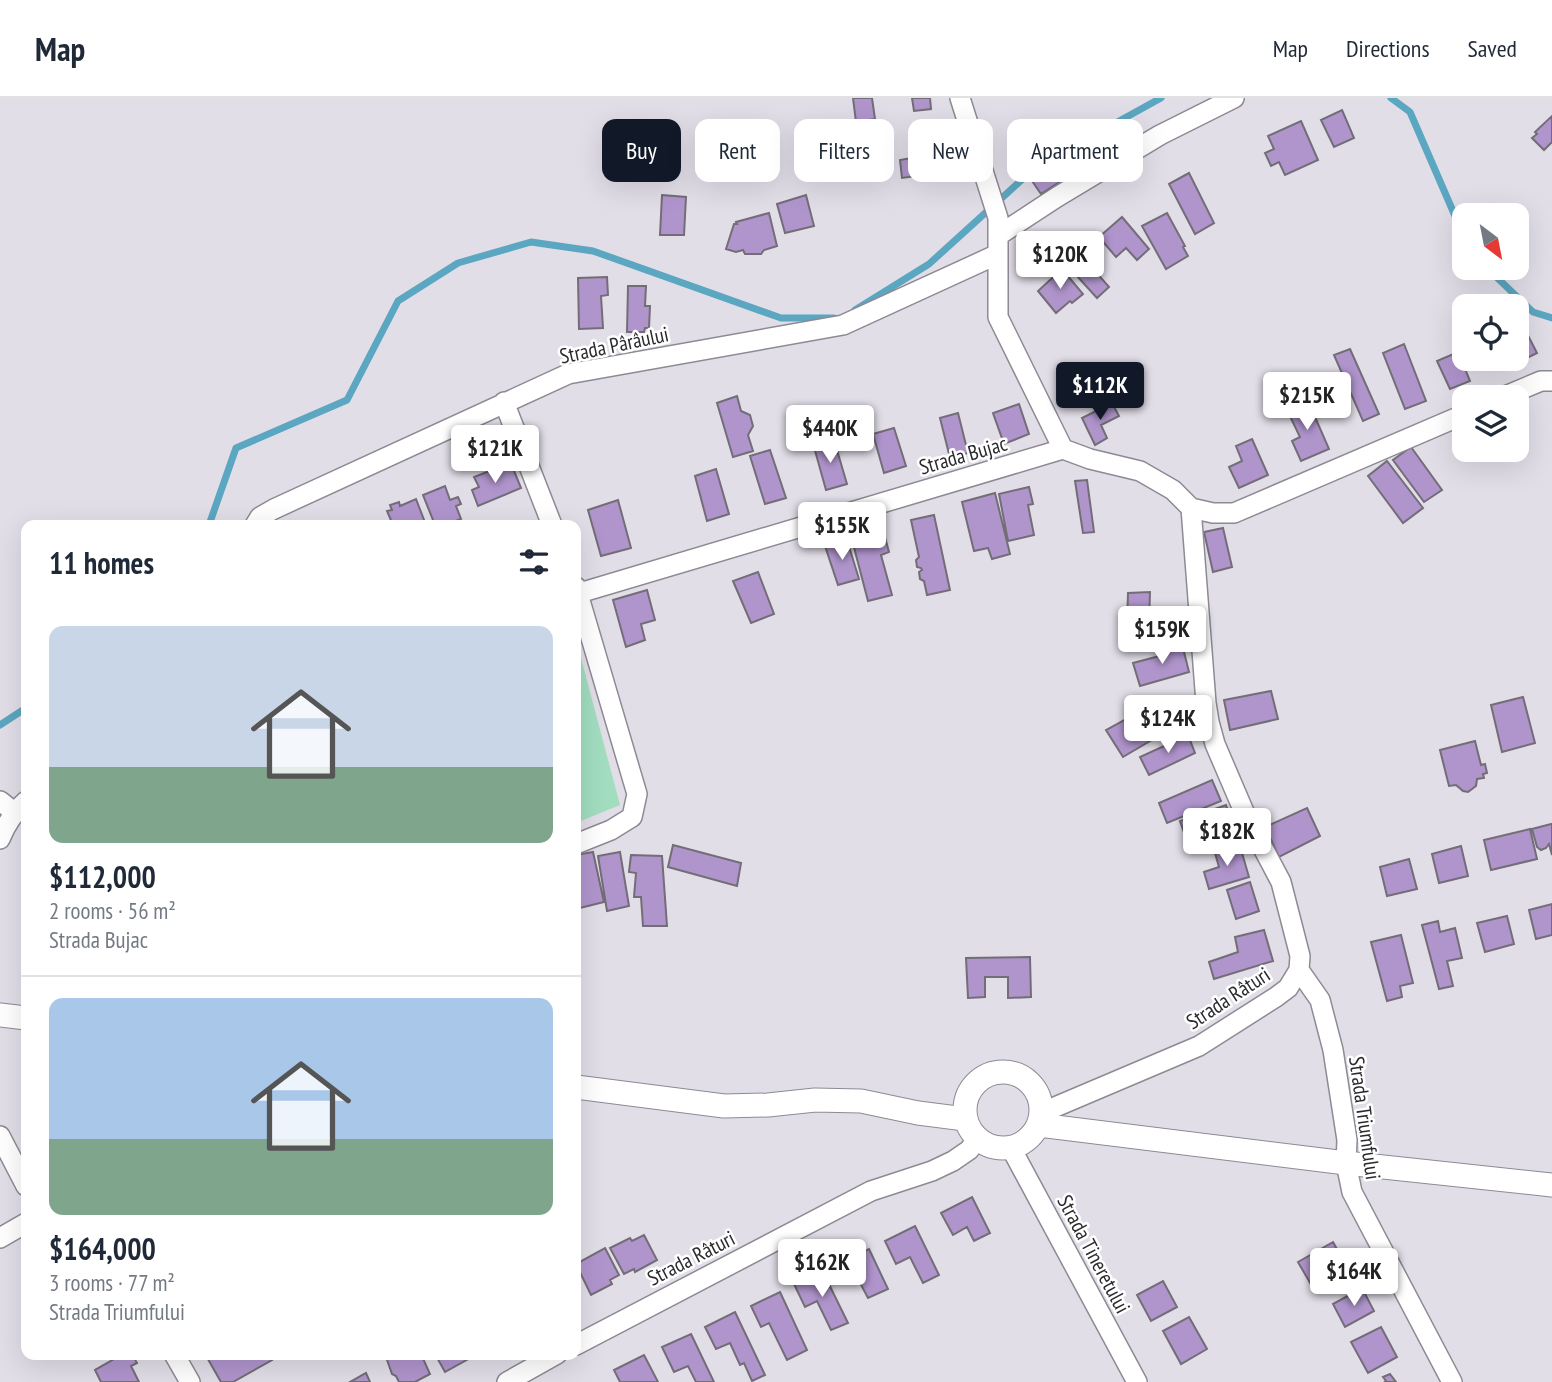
<!DOCTYPE html>
<meta charset="utf-8">
<style>
body{margin:0;font-family:"PT Sans Narrow",sans-serif;background:#f6f6f7;color:#1f2937;height:100vh;display:flex;flex-direction:column;font-size:26px;white-space:nowrap}
*{box-sizing:border-box;margin:0}
p{font-size:23px;color:#747a83}
.icon{flex:none;width:38px;height:38px;fill:none;stroke:currentColor;stroke-width:2;stroke-linecap:round;stroke-linejoin:round}
.map{position:relative;flex:1;overflow:hidden}
.panel{position:absolute;left:21px;top:422px;width:560px;height:840px;display:flex;flex-direction:column;background:#fff;border-radius:14px;box-shadow:0 7px 28px #0002}
.panel>*{flex:none}
.top-card{position:absolute;left:602px;top:21px;width:665px;height:63px;display:flex;gap:14px}
.needle{width:46px;rotate:148deg}
.buttons{position:absolute;left:1452px;top:105px;display:grid;gap:14px}
.buttons a{display:grid;place-items:center;width:77px;height:77px;border-radius:14px;background:#fff;box-shadow:0 7px 28px #0002;font-size:35px}
.price{position:absolute;translate:-50% -60px;padding:0 16px;border-radius:7px;background:#fff;color:#222;font-size:23px;line-height:46px;filter:drop-shadow(0 2px 4px #0008)}
.price::after{content:'';position:absolute;left:50%;top:42px;width:21px;height:16px;margin-left:-10px;background:inherit;clip-path:polygon(0 0,100% 0,50% 100%)}
.price.selected{background:#111827;color:#fff}
ul{padding:0;list-style:none}
li{display:grid;align-content:center;gap:14px;height:371px;padding:0 28px}
li+li{border-top:2px solid #e0e1e3}
li span{display:grid;place-items:center;height:217px;border-radius:14px;color:#555}
li>.icon{margin-inline-start:auto}
span .icon{width:126px;height:126px;fill:#fffc;stroke-width:1}
li b{font-size:30px}
h2{display:flex;justify-content:space-between;align-items:center;height:84px;padding:0 28px;font-size:30px}
.chip{padding:0 24px;border-radius:14px;background:#fff;box-shadow:0 7px 28px #0002;font-size:24px;line-height:63px}
.chip.selected{background:#111827;color:#fff}
header{display:flex;align-items:center;gap:42px;box-sizing:border-box;height:98px;padding:0 35px;background:#fff;border-bottom:2px solid #e0e1e3}
header strong{font-size:33px}
nav{display:flex;gap:38px;margin-inline-start:auto;font-size:24px}
.map>svg:first-child{display:block}
</style>
<header>
<strong>Map</strong>
<nav><a>Map</a><a>Directions</a><a>Saved</a></nav>
</header>
<div class="map">
<svg width="1552" height="1284" viewBox="0 0 1552 1284">
<rect width="100%" height="100%" fill="#e2dee8"/>
<!-- green -->
<path fill="#a2ddc0" d="M 576,541 L 620,707 L 576,725 Z"/>
<g fill="none" stroke-linecap="round" stroke-linejoin="round">
<!-- stream -->
<path stroke="#5ba6c1" stroke-width="7" d="M 1391,0 L 1410,14 L 1465,141
M 1487,170 L 1533,214 L 1552,220
M 855,212 L 929,166 L 1036,69 L 1161,0
M 209,427 L 236,350 L 347,302 L 398,203 L 458,165 L 531,144 L 593,153 L 781,220 L 834,220
M 0,627 L 26,610"/>
</g>
<!-- building -->
<path fill="#b095cd" stroke="#726d76" stroke-width="2" d="M 853,0 L 872,0 L 875,21 L 856,24 Z
M 912,0 L 930,0 L 931,11 L 914,13 Z
M 1342,12 L 1354,40 L 1334,49 L 1321,22 Z
M 1552,18 L 1552,44 L 1544,52 L 1532,40 L 1537,36 L 1535,34 Z
M 1301,23 L 1318,62 L 1285,77 L 1279,64 L 1271,68 L 1265,55 L 1274,51 L 1268,38 Z
M 935,41 L 940,75 L 902,80 L 900,62 L 917,59 L 915,44 Z
M 1062,58 L 1073,75 L 1041,96 L 1030,80 Z
M 1189,75 L 1214,125 L 1195,136 L 1169,86 Z
M 662,97 L 686,99 L 684,137 L 660,137 Z
M 806,97 L 814,128 L 785,135 L 777,106 Z
M 769,115 L 777,148 L 764,152 L 761,156 L 745,156 L 743,152 L 736,154 L 726,151 L 734,126 L 737,126 L 736,124 Z
M 1167,115 L 1185,148 L 1183,149 L 1188,158 L 1166,171 L 1142,128 Z
M 1122,119 L 1149,151 L 1137,162 L 1126,150 L 1116,159 L 1099,139 Z
M 1080,156 L 1109,189 L 1097,200 L 1067,167 Z
M 1062,171 L 1083,196 L 1072,205 L 1070,203 L 1056,215 L 1038,193 Z
M 607,179 L 608,197 L 601,198 L 603,230 L 579,231 L 578,180 Z
M 628,188 L 646,188 L 645,208 L 650,208 L 649,230 L 645,230 L 644,234 L 627,234 Z
M 1517,216 L 1537,255 L 1519,264 L 1517,261 Z
M 1404,246 L 1426,303 L 1405,311 L 1383,255 Z
M 1350,251 L 1379,316 L 1363,323 L 1334,257 Z
M 1458,254 L 1470,283 L 1450,291 L 1437,263 Z
M 737,298 L 741,313 L 750,317 L 753,328 L 748,337 L 753,353 L 733,359 L 717,305 Z
M 1308,303 L 1329,351 L 1301,363 L 1292,343 L 1300,339 L 1287,312 Z
M 1112,305 L 1119,318 L 1101,327 L 1107,340 L 1095,347 L 1082,320 Z
M 1019,306 L 1029,336 L 1004,346 L 993,315 Z
M 958,315 L 968,355 L 950,360 L 940,320 Z
M 894,330 L 906,368 L 884,375 L 873,336 Z
M 1252,341 L 1268,377 L 1239,390 L 1229,369 L 1242,363 L 1236,348 Z
M 834,342 L 847,386 L 826,392 L 814,349 Z
M 1411,349 L 1442,392 L 1424,404 L 1393,362 Z
M 770,352 L 786,400 L 765,406 L 750,358 Z
M 1387,363 L 1423,410 L 1403,425 L 1368,378 Z
M 512,368 L 521,390 L 478,408 L 472,392 L 479,389 L 474,379 L 497,370 L 498,374 Z
M 716,371 L 729,416 L 707,423 L 695,378 Z
M 1087,382 L 1094,434 L 1083,435 L 1075,383 Z
M 445,388 L 450,402 L 458,399 L 461,406 L 456,408 L 461,421 L 445,427 L 435,427 L 423,397 Z
M 1029,389 L 1033,406 L 1028,407 L 1034,437 L 1008,443 L 999,396 Z
M 995,395 L 1010,456 L 992,461 L 988,450 L 974,453 L 962,404 Z
M 416,401 L 426,427 L 393,427 L 387,413 L 392,412 L 390,407 L 399,404 L 400,408 Z
M 618,402 L 631,450 L 601,458 L 588,412 Z
M 934,417 L 950,492 L 927,497 L 924,483 L 920,481 L 919,474 L 922,472 L 921,470 L 917,469 L 916,462 L 919,459 L 911,422 Z
M 881,425 L 889,454 L 881,457 L 892,497 L 868,503 L 850,434 Z
M 1223,430 L 1232,469 L 1213,474 L 1204,434 Z
M 847,442 L 859,481 L 838,487 L 825,448 Z
M 758,474 L 774,516 L 751,525 L 733,483 Z
M 647,492 L 655,522 L 641,526 L 645,542 L 626,549 L 613,502 Z
M 1150,494 L 1149,526 L 1127,526 L 1128,495 Z
M 1182,546 L 1189,574 L 1140,588 L 1133,565 L 1167,556 L 1165,550 Z
M 1271,593 L 1278,621 L 1230,632 L 1224,602 Z
M 1523,599 L 1535,645 L 1502,654 L 1491,607 Z
M 1174,607 L 1184,623 L 1123,659 L 1106,632 L 1126,621 L 1132,632 Z
M 1188,637 L 1195,655 L 1149,677 L 1140,659 Z
M 1475,643 L 1481,667 L 1485,666 L 1487,675 L 1483,676 L 1484,680 L 1477,681 L 1476,688 L 1468,694 L 1463,693 L 1456,687 L 1449,688 L 1440,652 Z
M 1212,682 L 1221,703 L 1167,725 L 1159,705 Z
M 1226,707 L 1234,731 L 1209,740 L 1207,733 L 1186,740 L 1180,723 Z
M 1307,710 L 1320,738 L 1279,759 L 1265,729 Z
M 1551,726 L 1552,726 L 1552,757 L 1549,746 L 1546,750 L 1541,752 L 1537,749 L 1532,731 Z
M 1530,731 L 1537,761 L 1491,772 L 1484,742 Z
M 673,747 L 741,765 L 737,788 L 668,769 Z
M 1240,748 L 1249,779 L 1209,791 L 1204,774 L 1219,769 L 1215,755 Z
M 1461,748 L 1468,778 L 1439,785 L 1432,756 Z
M 593,754 L 604,804 L 576,811 L 576,757 Z
M 620,754 L 629,808 L 607,813 L 598,758 Z
M 631,757 L 662,758 L 667,828 L 643,828 L 641,799 L 634,799 L 636,775 L 629,774 Z
M 1409,761 L 1417,791 L 1387,798 L 1380,769 Z
M 1250,784 L 1259,813 L 1236,821 L 1227,792 Z
M 1552,806 L 1552,837 L 1536,841 L 1529,812 Z
M 1507,818 L 1514,846 L 1485,854 L 1477,825 Z
M 1438,823 L 1440,834 L 1455,830 L 1462,860 L 1447,863 L 1453,888 L 1439,891 L 1422,827 Z
M 1264,832 L 1273,863 L 1214,881 L 1209,864 L 1238,854 L 1235,839 Z
M 1401,837 L 1413,885 L 1400,888 L 1402,899 L 1387,903 L 1371,844 Z
M 1030,859 L 1031,899 L 1008,900 L 1008,879 L 985,879 L 985,899 L 968,900 L 966,860 Z
M 972,1099 L 990,1135 L 974,1143 L 967,1129 L 953,1137 L 941,1115 Z
M 915,1128 L 939,1177 L 923,1185 L 910,1159 L 896,1166 L 885,1143 Z
M 644,1137 L 657,1162 L 635,1174 L 634,1171 L 624,1176 L 610,1150 L 630,1140 L 632,1143 Z
M 1333,1144 L 1348,1171 L 1313,1190 L 1298,1164 Z
M 605,1150 L 619,1177 L 610,1182 L 612,1186 L 591,1197 L 576,1166 Z
M 869,1151 L 888,1191 L 868,1200 L 858,1181 L 848,1186 L 839,1166 Z
M 823,1174 L 848,1225 L 831,1232 L 817,1203 L 805,1209 L 794,1186 Z
M 1163,1183 L 1177,1209 L 1151,1223 L 1137,1197 Z
M 1362,1190 L 1374,1213 L 1345,1229 L 1333,1206 Z
M 780,1194 L 807,1252 L 787,1262 L 769,1225 L 761,1229 L 751,1208 Z
M 735,1214 L 765,1277 L 752,1283 L 744,1265 L 740,1267 L 730,1245 L 716,1251 L 705,1229 Z
M 1189,1219 L 1207,1251 L 1181,1266 L 1163,1233 Z
M 1381,1229 L 1397,1259 L 1368,1275 L 1351,1244 Z
M 691,1236 L 714,1284 L 696,1284 L 688,1268 L 674,1274 L 662,1249 Z
M 123,1256 L 132,1256 L 137,1265 L 131,1268 L 139,1284 L 101,1284 L 95,1272 Z
M 205,1256 L 269,1256 L 272,1262 L 233,1284 L 221,1284 Z
M 385,1256 L 421,1256 L 430,1276 L 415,1284 L 399,1284 L 396,1278 L 392,1276 Z
M 435,1256 L 468,1256 L 470,1260 L 445,1274 Z
M 644,1257 L 658,1284 L 620,1284 L 614,1272 Z
M 366,1275 L 370,1284 L 350,1284 Z
M 1390,1276 L 1396,1284 L 1384,1284 L 1386,1283 L 1383,1279 Z"/>
<g fill="none" stroke-linecap="round" stroke-linejoin="round">
<!-- minor casing -->
<g stroke="#8e8993" stroke-width="22">
<path id="minor" d="M 960,0 L 998,120 L 998,219 L 1063,351
M 999,137 L 1057,99 L 1160,37 L 1234,0
M 1503,299 L 1541,283 L 1552,283
M 504,304 L 552,427
M 255,427 L 260,419 L 274,411 L 568,276 L 843,227 L 998,156
M 576,489 L 637,696 L 632,719 L 611,732 L 576,746
M 576,496 L 1063,351 L 1090,361 L 1140,373 L 1173,392 L 1191,410 L 1213,415 L 1234,415 L 1465,316
M 0,703 L 14,714
M 0,741 C 6,726 14,714 26,703
M 1299,872 L 1320,902 L 1333,952 L 1347,1042 L 1346,1065 L 1352,1094 L 1452,1284
M 1041,1015 L 1199,948 L 1276,899 L 1288,890 L 1299,872 L 1300,858 L 1281,784 L 1245,716 L 1215,646 L 1209,624 L 1206,605 L 1191,410
M 0,1038 L 26,1088
M 1011,1050 L 1137,1284
M 0,1140 L 26,1125
M 576,1247 L 871,1093 L 932,1073 L 953,1063 L 969,1052 L 977,1042
M 174,1256 L 190,1284
M 507,1284 L 557,1256"/>
</g>
<!-- tertiary casing -->
<g stroke="#8e8993" stroke-width="25">
<path id="tertiary" d="M 0,917 L 26,920
M965 1012a38 38 0 1 1 76 0a38 38 0 1 1-76 0Z
M 576,989 L 724,1008 L 768,1007 L 815,1002 L 861,1003 L 918,1015 L 965,1021
M 1039,1027 L 1346,1065 L 1552,1087"/>
</g>
<!-- minor -->
<use href="#minor" stroke="#fff" stroke-width="19"/>
<!-- tertiary -->
<use href="#tertiary" stroke="#fff" stroke-width="23"/>
</g>
<g text-anchor="middle" dominant-baseline="central" stroke-width="5" stroke-linejoin="round" paint-order="stroke">
<!-- street labels -->
<g font-size="21" fill="#2b2a2d" stroke="#fff">
<text transform="translate(614 247) rotate(-12)">Strada Pârâului</text>
<text transform="translate(963 357) rotate(-16)">Strada Bujac</text>
<text transform="translate(1228 900) rotate(-33)">Strada Râturi</text>
<text transform="translate(1365 1020) rotate(82)">Strada Triumfului</text>
<text transform="translate(1094 1156) rotate(62)">Strada Tineretului</text>
<text transform="translate(691 1160) rotate(-27)">Strada Râturi</text>
</g>
</g>
</svg>
<div class="buttons">
<a><svg class="needle" viewBox="-14 -14 28 28"><path d="M0-13l5 13h-10z" fill="#e53935"/><path d="M0 13l5-13h-10z" fill="#747a83"/></svg></a>
<a><svg class="icon" aria-label="locate" viewBox="0 0 24 24"><circle cx="12" cy="12" r="6"/><path d="M12 2v4M12 18v4M2 12h4M18 12h4"/></svg></a>
<a><svg class="icon" aria-label="layers" viewBox="0 0 24 24"><path d="M12 4l9 5-9 5-9-5zM3 14l9 5 9-5"/></svg></a>
</div>
<b class="price" style="left:1060px;top:193px">$120K</b>
<b class="price selected" style="left:1100px;top:324px">$112K</b>
<b class="price" style="left:1307px;top:334px">$215K</b>
<b class="price" style="left:830px;top:367px">$440K</b>
<b class="price" style="left:495px;top:387px">$121K</b>
<b class="price" style="left:842px;top:464px">$155K</b>
<b class="price" style="left:1162px;top:568px">$159K</b>
<b class="price" style="left:1168px;top:657px">$124K</b>
<b class="price" style="left:1227px;top:770px">$182K</b>
<b class="price" style="left:822px;top:1201px">$162K</b>
<b class="price" style="left:1354px;top:1210px">$164K</b>
<div class="top-card">
<a class="chip selected">Buy</a>
<a class="chip">Rent</a>
<a class="chip">Filters</a>
<a class="chip">New</a>
<a class="chip">Apartment</a>
</div>
<section class="panel">
<h2>11 homes<svg class="icon" aria-label="filters" viewBox="0 0 24 24"><path d="M4 7h16M4 17h16"/><circle cx="9" cy="7" r="2"/><circle cx="15" cy="17" r="2"/></svg></h2>
<ul>
<li><span style="background:linear-gradient(#c9d6e8 65%,#7fa58c 0)"><svg class="icon" aria-label="home" viewBox="0 0 24 24"><path d="M3 11l9-7 9 7M6 9v11h12V9"/></svg></span><div><b>$112,000</b><p>2 rooms · 56 m²</p><p>Strada Bujac</p></div></li>
<li><span style="background:linear-gradient(#a9c7e8 65%,#7fa58c 0)"><svg class="icon" aria-label="home" viewBox="0 0 24 24"><path d="M3 11l9-7 9 7M6 9v11h12V9"/></svg></span><div><b>$164,000</b><p>3 rooms · 77 m²</p><p>Strada Triumfului</p></div></li>
</ul>
</section>
</div>
